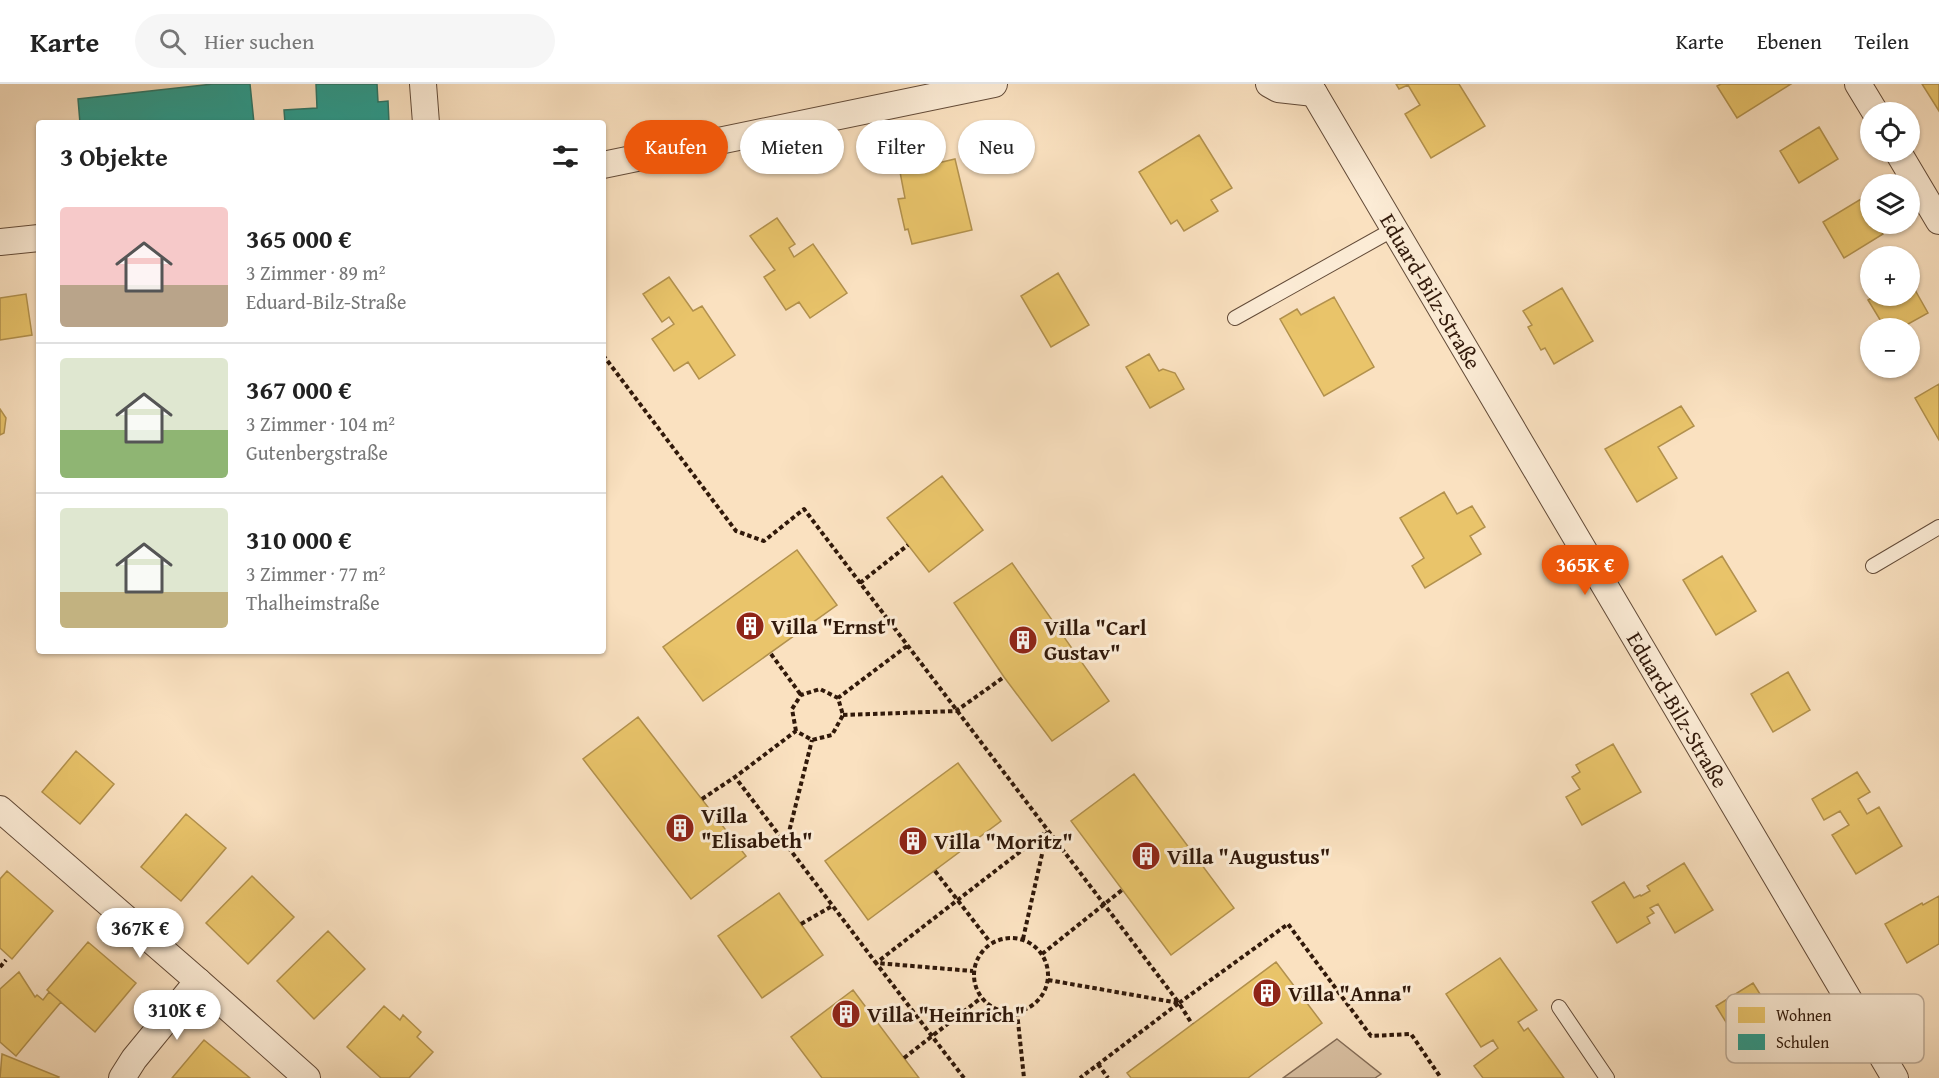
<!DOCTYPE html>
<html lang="de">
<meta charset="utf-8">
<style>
body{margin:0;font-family:"Gentium Book Plus",serif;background:#f6f6f6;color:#222;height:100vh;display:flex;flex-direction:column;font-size:22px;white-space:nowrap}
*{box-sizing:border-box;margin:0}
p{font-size:20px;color:#767676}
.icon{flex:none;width:33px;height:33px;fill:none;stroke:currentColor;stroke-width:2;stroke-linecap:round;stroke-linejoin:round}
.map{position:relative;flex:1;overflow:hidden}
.side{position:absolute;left:36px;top:36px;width:570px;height:534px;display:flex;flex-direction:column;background:#fff;border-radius:6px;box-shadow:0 2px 4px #0004}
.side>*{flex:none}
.hud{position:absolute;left:624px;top:36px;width:570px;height:54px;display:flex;gap:12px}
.buttons{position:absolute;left:1860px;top:18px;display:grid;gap:12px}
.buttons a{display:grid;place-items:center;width:60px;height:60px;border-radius:50%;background:#fff;box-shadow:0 2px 4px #0004;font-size:30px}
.price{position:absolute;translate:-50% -51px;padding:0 14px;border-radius:21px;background:#fff;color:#222;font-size:20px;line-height:39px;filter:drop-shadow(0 2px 3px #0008)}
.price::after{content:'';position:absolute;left:50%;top:36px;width:18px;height:14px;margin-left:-9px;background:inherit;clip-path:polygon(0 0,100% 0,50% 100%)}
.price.on{background:#ea580c;color:#fff}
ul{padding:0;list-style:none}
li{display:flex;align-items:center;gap:18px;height:150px;padding:0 24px}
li+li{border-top:2px solid #e0e0e0}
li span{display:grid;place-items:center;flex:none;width:168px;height:120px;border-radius:6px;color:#555}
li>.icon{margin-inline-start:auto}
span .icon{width:72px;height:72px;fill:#fffc;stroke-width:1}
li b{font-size:26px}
h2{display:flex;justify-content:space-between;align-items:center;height:72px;padding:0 24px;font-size:26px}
.pill{padding:0 21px;border-radius:27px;background:#fff;box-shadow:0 2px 4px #0004;font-size:21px;line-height:54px}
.pill.on{background:#ea580c;color:#fff}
header{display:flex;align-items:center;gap:36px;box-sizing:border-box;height:84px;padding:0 30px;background:#fff;border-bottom:2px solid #e0e0e0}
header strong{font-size:28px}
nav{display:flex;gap:33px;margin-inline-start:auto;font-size:21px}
.search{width:420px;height:54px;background:#f6f6f6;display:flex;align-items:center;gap:15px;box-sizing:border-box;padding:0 21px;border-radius:33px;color:#767676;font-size:22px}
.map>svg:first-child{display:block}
</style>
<header>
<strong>Karte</strong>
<div class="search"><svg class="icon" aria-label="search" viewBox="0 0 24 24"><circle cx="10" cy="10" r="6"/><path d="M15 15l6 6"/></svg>Hier suchen</div>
<nav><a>Karte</a><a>Ebenen</a><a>Teilen</a></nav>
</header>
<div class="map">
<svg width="1939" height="994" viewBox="0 0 1939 994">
<rect width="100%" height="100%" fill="#fae1c0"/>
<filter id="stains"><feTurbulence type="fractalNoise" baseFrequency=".00333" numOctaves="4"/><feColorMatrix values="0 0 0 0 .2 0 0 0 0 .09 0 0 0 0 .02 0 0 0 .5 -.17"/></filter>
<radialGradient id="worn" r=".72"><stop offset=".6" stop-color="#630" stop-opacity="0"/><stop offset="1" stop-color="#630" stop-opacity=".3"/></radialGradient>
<!-- green -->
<path fill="#d8bfa1" stroke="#846c56" stroke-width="1.5" d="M 1337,955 L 1381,990 L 1375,994 L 1283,994 Z"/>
<!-- homes -->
<path fill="#e9c46a" stroke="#b2914d" stroke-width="1.5" d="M 1396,0 L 1459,0 L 1485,42 L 1431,74 L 1405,30 L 1420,21 L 1408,1 L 1399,5 Z
M 1721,0 L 1791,0 L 1737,34 L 1717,2 Z
M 1922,0 L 1939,0 L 1939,27 Z
M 1819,43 L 1838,75 L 1799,99 L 1780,67 Z
M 1199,51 L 1232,104 L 1211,116 L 1218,127 L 1184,147 L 1177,136 L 1171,140 L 1139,88 Z
M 955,75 L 972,146 L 912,160 L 908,145 L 905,146 L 898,115 L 905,114 L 900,88 Z
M 1861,115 L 1870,130 L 1870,140 L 1876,140 L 1883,150 L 1844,174 L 1823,138 Z
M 777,134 L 795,160 L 789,164 L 794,173 L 813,160 L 847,209 L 810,234 L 799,218 L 786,226 L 764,193 L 775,186 L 750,152 Z
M 1058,189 L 1089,241 L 1051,263 L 1021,212 Z
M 669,193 L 693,227 L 702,222 L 735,271 L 699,295 L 688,278 L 674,287 L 652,255 L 674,240 L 669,233 L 662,238 L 643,210 Z
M 1910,197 L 1928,229 L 1901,244 L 1885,244 L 1868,216 L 1875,212 L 1910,212 Z
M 1562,204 L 1593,257 L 1554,280 L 1545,264 L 1541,266 L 1528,243 L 1532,241 L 1523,227 Z
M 26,210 L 32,251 L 0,256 L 0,214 Z
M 1334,213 L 1374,283 L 1324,312 L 1280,235 L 1297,225 L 1301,231 Z
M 1149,270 L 1159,287 L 1163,285 L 1175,289 L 1184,305 L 1150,324 L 1126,283 Z
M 1939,300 L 1939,356 L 1915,314 Z
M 1681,322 L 1694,342 L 1658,363 L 1677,394 L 1637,418 L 1605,365 Z
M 0,325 L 6,334 L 4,349 L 0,351 Z
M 942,392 L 983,446 L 929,488 L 887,434 Z
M 1444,408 L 1457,430 L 1472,422 L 1485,443 L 1470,452 L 1481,470 L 1425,504 L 1412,482 L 1424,474 L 1400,434 Z
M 797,466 L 837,521 L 703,617 L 663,563 Z
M 1722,472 L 1756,527 L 1716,551 L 1683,496 Z
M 1012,479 L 1109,617 L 1052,657 L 1004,593 L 954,519 Z
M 1788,588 L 1810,626 L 1773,648 L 1751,610 Z
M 638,633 L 746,772 L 691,815 L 583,675 Z
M 1613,660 L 1641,708 L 1582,741 L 1566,713 L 1580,705 L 1572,693 L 1580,688 L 1576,681 Z
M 76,667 L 114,700 L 80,740 L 42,708 Z
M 958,679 L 1001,737 L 868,836 L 825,777 Z
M 1857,688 L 1870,708 L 1858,715 L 1867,730 L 1879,723 L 1902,762 L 1856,790 L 1832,751 L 1849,741 L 1840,727 L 1824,736 L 1812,715 Z
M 1134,690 L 1234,824 L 1171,871 L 1071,737 Z
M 186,730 L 226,764 L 181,817 L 141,783 Z
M 1684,779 L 1713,826 L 1675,849 L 1658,820 L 1650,824 L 1654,829 L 1647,833 L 1650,839 L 1617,859 L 1592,818 L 1624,798 L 1634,814 L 1640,811 L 1641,812 L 1650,807 L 1647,802 Z
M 7,787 L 53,827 L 12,875 L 0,864 L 0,795 Z
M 252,792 L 294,833 L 248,880 L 206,839 Z
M 779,809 L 823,871 L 762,914 L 718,852 Z
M 1939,812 L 1939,860 L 1907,879 L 1885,840 L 1922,819 L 1923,821 Z
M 328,847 L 365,885 L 314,935 L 277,897 Z
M 88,858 L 136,899 L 95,948 L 47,906 Z
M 1500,874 L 1537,926 L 1518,938 L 1524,947 L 1528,944 L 1564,994 L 1483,994 L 1474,982 L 1498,964 L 1493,956 L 1481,963 L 1446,910 Z
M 1276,878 L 1322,939 L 1248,994 L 1131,994 L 1127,989 Z
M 19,888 L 35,913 L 37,911 L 43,916 L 49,908 L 61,918 L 16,972 L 0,958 L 0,905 Z
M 1753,899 L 1784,948 L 1747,972 L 1716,922 Z
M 853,906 L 919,994 L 822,994 L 791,953 Z
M 384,922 L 400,936 L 403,931 L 421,948 L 417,953 L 433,968 L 409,994 L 381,994 L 347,963 Z
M 204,956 L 250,994 L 172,994 Z
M 2,970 L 59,993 L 58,994 L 0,994 Z"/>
<!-- schools -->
<path fill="#2a9d8f" stroke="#2c7567" stroke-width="1.5" d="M 213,0 L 250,0 L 254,39 L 80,39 L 78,15 Z
M 316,0 L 377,0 L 378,18 L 388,17 L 389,39 L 285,39 L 284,26 L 317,24 Z"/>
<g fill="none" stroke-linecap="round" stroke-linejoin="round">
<!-- lane casing -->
<g stroke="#634b38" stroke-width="16">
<path id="lane" d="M 1235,234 L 1394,145
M 1873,482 L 1939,443
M 1559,923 L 1607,994"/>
</g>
<!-- street casing -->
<g stroke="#634b38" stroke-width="28">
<g id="street">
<path d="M 423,0 L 426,39"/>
<path d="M 1269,0 L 1278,5 L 1314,9"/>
<path d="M 1858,0 L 1875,28"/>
<path id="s1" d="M 1314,9 L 1895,994"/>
<path d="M 1898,68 L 1939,137"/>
<path d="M 603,81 L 994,0"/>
<path d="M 0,158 L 39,154"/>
<path d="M 0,725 L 198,897 L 307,994"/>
<path d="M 122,994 L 134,975 L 198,897"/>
</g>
</g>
<!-- path -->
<path stroke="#31190a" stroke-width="4" stroke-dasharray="4.5 3" stroke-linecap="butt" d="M 603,271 L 736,447 L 764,457 L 804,425 L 1179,919 L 1080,994
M 860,499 L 908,461
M 907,562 L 838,614 L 843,631 L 832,651 L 812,656 L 796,647 L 735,693 L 876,879 L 973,887
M 771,570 L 801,611
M 843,631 L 956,627 L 1004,593
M 796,647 L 792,625 L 801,611 L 820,605 L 838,614
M 702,715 L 735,693
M 786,760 L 812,656
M 935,787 L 990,858
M 801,840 L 832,822
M974 891a37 37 0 1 1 74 0a37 37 0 1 1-74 0Z
M 1023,855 L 1047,748
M 1042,870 L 1122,806
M 0,883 L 6,876
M 1048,896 L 1179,919 L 1192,940
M 1179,919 L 1288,840 L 1371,952 L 1411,950 L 1441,994
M 1017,928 L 1024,994
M 904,974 L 981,914
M 1098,980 L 1108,994
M 964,994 L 876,879 L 1047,747"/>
<!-- lane -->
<use href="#lane" stroke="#fcecd6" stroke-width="14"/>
<!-- street -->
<use href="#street" stroke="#fcecd6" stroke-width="26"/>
</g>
<!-- icons -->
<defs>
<g id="building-disc" transform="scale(1.5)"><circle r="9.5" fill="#8f2418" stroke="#fcecd6"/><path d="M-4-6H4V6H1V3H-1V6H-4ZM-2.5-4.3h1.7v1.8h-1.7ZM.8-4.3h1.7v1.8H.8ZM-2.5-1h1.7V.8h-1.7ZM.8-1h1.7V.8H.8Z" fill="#fff"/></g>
</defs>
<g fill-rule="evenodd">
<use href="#building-disc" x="750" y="542"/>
<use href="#building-disc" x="1023" y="556"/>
<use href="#building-disc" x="680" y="744"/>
<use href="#building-disc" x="913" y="757"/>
<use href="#building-disc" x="1146" y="772"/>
<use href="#building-disc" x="1267" y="909"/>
<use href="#building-disc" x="846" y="930"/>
</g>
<g text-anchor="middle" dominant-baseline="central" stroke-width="6" stroke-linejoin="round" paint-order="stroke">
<!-- street labels -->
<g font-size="22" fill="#31190a" stroke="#fcecd6">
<text stroke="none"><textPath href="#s1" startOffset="230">Eduard-Bilz-Straße</textPath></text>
<text stroke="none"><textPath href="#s1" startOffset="716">Eduard-Bilz-Straße</textPath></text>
</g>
<!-- poi labels -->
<g font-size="22" font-weight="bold" fill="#31190a" stroke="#fcecd6" text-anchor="start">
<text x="771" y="542">Villa "Ernst"</text>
<text x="1044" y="543">Villa "Carl<tspan x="1044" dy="25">Gustav"</tspan></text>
<text x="701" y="731">Villa<tspan x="701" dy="25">"Elisabeth"</tspan></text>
<text x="934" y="757">Villa "Moritz"</text>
<text x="1167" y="772">Villa "Augustus"</text>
<text x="1288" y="909">Villa "Anna"</text>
<text x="867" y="930">Villa "Heinrich"</text>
</g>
</g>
<!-- legend -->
<rect x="1726" y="910" width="198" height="69" rx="9" fill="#fcecd6" stroke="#bfad99" stroke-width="1.5"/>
<rect x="1738" y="923" width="27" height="16" fill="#e9c46a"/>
<rect x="1738" y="950" width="27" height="16" fill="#2a9d8f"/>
<g font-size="16" fill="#31190a">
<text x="1776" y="937">Wohnen</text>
<text x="1776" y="964">Schulen</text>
</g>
<rect width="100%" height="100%" filter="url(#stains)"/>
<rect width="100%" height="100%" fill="url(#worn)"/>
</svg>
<div class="buttons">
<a><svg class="icon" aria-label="locate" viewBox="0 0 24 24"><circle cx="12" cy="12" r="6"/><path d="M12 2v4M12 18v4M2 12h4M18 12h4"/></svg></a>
<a><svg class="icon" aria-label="layers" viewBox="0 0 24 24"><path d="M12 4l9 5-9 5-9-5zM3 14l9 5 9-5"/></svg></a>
<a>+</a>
<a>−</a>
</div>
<b class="price on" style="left:1585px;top:512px">365K €</b>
<b class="price" style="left:140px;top:875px">367K €</b>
<b class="price" style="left:177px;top:957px">310K €</b>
<div class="hud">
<a class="pill on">Kaufen</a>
<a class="pill">Mieten</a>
<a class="pill">Filter</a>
<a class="pill">Neu</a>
</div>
<section class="side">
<h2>3 Objekte<svg class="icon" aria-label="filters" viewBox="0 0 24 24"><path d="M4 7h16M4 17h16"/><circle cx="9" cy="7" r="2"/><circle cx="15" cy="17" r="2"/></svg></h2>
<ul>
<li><span style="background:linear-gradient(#f6c9c9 65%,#b9a48a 0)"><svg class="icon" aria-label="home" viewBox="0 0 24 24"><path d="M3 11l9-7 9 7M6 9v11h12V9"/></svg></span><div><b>365 000 €</b><p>3 Zimmer · 89 m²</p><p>Eduard-Bilz-Straße</p></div></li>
<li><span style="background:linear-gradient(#dfe7d0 60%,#8fb573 0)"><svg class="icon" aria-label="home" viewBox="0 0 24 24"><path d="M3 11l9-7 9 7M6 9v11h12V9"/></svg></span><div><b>367 000 €</b><p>3 Zimmer · 104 m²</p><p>Gutenbergstraße</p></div></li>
<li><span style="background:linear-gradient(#dfe7d0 70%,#c2b280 0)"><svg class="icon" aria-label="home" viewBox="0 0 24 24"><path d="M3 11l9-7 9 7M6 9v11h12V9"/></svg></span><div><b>310 000 €</b><p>3 Zimmer · 77 m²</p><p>Thalheimstraße</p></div></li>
</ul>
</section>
</div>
